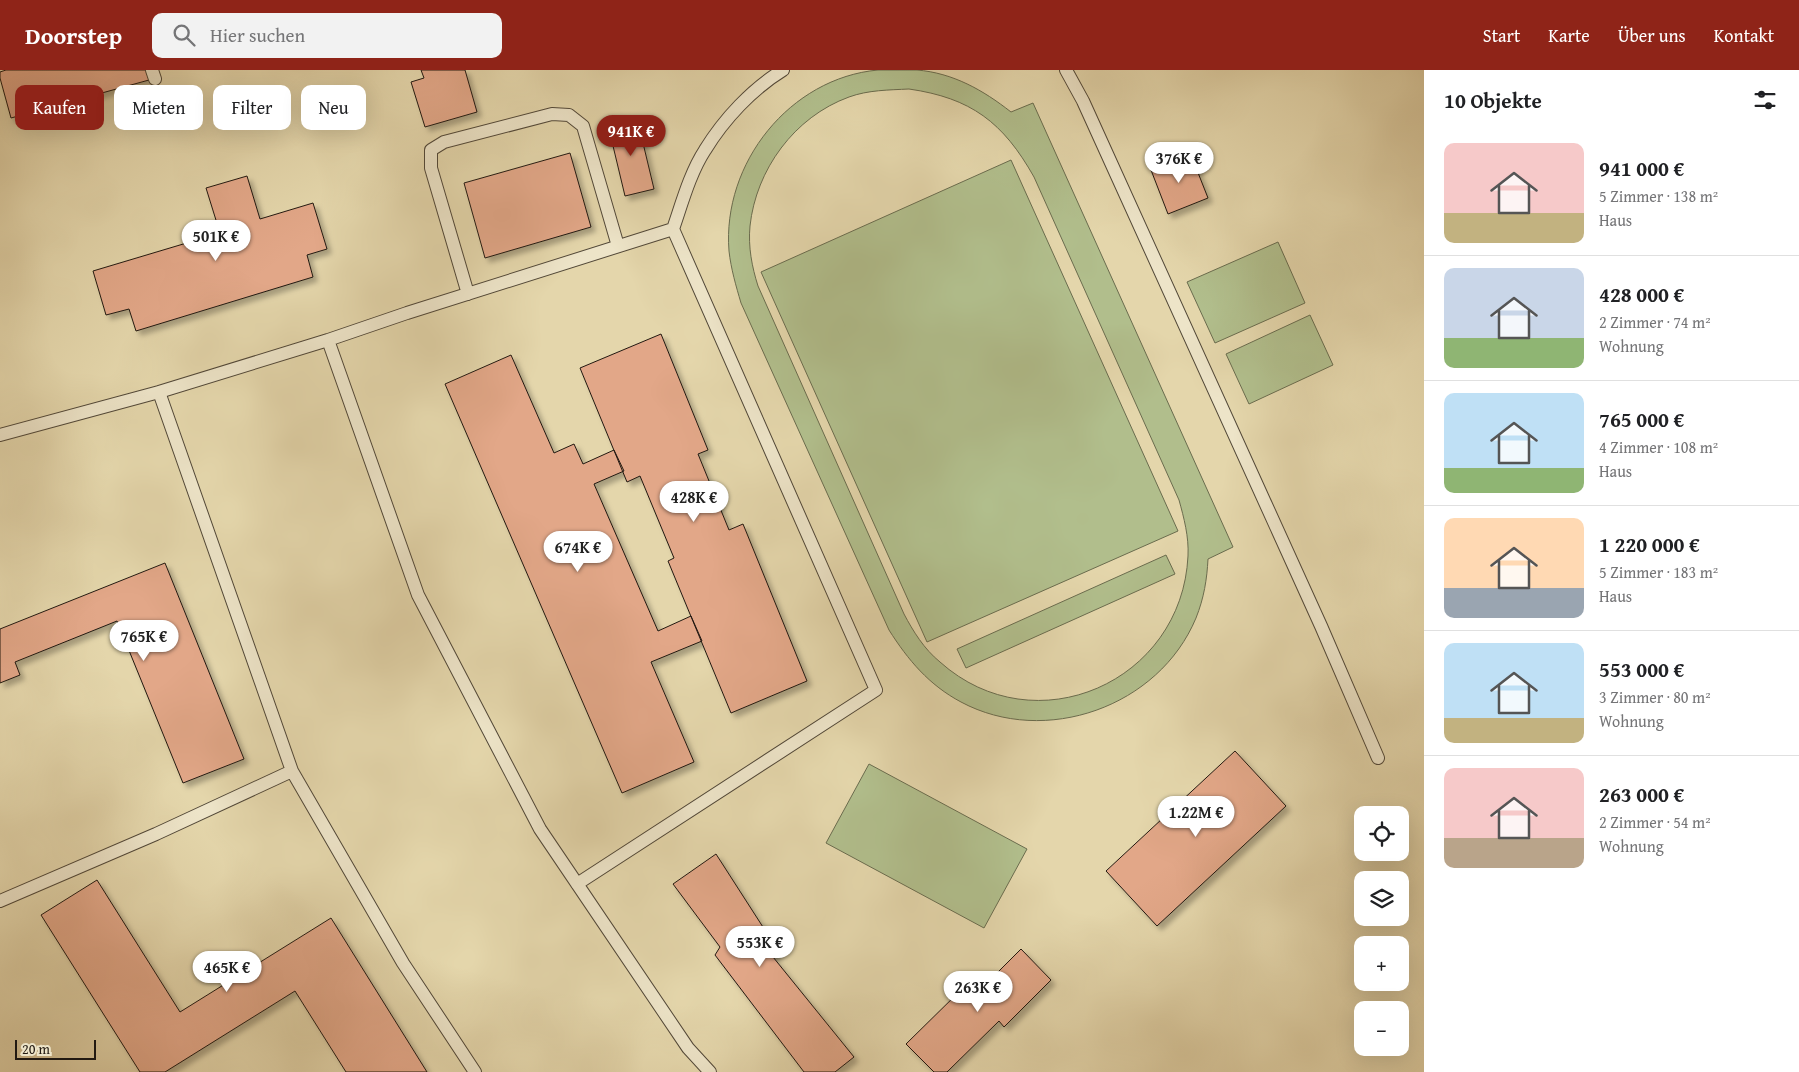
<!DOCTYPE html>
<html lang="de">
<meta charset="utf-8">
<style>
body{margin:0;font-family:"Gentium Book Plus",serif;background:#f2f2f2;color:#202124;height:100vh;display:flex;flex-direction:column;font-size:19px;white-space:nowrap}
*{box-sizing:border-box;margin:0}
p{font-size:16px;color:#757577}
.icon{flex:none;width:28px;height:28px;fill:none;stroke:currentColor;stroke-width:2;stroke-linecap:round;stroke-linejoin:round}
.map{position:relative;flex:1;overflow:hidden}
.panel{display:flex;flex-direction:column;background:#fff;width:375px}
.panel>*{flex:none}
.hud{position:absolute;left:15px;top:15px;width:475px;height:45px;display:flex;gap:10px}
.tools{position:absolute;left:1354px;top:736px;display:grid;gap:10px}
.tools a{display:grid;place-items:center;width:55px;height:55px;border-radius:10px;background:#fff;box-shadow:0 5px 20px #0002;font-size:25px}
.scale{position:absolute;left:15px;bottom:12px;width:81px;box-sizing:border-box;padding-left:5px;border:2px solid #221911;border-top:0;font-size:14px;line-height:18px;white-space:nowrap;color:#221911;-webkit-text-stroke:4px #ede4c8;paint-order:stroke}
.price{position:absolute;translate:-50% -42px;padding:0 11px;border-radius:18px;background:#fff;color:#222;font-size:16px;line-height:32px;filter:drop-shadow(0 1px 2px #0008)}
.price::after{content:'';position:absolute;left:50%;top:30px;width:15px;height:11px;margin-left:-8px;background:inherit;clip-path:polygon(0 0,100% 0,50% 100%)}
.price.selected{background:#8f2418;color:#fff}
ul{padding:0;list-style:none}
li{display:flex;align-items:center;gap:15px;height:125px;padding:0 20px}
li+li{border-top:1px solid #e0e0e0}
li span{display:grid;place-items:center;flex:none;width:140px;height:100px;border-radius:10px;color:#555}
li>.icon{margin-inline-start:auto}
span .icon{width:60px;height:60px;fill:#fffc;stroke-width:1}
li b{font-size:21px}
h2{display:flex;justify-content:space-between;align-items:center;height:60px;padding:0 20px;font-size:21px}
.chip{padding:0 18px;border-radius:10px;background:#fff;box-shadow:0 5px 20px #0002;font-size:18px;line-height:45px}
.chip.selected{background:#8f2418;color:#fff}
header{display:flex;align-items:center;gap:30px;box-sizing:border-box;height:70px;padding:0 25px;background:#8f2418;color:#fff}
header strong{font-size:24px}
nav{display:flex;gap:28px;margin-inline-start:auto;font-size:18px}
.search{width:350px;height:45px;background:#f2f2f2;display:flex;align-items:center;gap:12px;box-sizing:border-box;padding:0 18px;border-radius:10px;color:#757577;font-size:19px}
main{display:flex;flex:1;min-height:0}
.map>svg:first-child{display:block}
</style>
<header>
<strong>Doorstep</strong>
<div class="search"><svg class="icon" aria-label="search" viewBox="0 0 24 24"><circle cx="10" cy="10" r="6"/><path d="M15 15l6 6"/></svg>Hier suchen</div>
<nav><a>Start</a><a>Karte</a><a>Über uns</a><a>Kontakt</a></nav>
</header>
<main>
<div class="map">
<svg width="1424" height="1002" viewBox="0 0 1424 1002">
<defs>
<filter id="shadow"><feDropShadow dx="4.5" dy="4.5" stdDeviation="2.5" flood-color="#0004"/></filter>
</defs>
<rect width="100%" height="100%" fill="#e4d6ab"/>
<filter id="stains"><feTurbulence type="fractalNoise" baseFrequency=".004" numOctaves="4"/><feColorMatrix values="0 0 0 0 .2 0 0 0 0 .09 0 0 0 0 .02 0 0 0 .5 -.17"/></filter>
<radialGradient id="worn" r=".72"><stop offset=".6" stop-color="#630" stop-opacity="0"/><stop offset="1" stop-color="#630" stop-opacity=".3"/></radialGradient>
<!-- garden -->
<path fill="#b1be8c" stroke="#6a6c4e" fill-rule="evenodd" d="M 878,0 C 891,0 904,0 917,0 C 953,3 983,20 1011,42 L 1033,33 L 1233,477 L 1208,489 C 1207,509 1204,528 1196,548 C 1159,637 1045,677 961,632 C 929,615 908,590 889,560 L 741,233 C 736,216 731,199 729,181 C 722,93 790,8 878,0 ZM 909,19 C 971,28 1003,52 1034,107 L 1179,430 C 1184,448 1189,467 1188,486 C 1182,612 1035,677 940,592 C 924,579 913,561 904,544 L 758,216 C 752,197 748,177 750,156 C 756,100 794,47 849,27 C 868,20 889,20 909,19 Z
M 1011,90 L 1178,461 L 927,572 L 761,202 Z
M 1278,172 L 1305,233 L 1215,273 L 1187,212 Z
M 1310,245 L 1333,295 L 1249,334 L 1226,284 Z
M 1166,485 L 1175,504 L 966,598 L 957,579 Z
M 869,694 L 1027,779 L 984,858 L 826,773 Z"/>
<!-- building -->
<path fill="#e2a788" stroke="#221911" filter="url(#shadow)" d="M 6,0 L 146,0 L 149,10 L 11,48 L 0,8 L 0,2 Z
M 421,0 L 465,0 L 477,42 L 425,57 L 411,12 L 424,8 Z
M 637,48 L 654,119 L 625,126 L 608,55 Z
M 570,83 L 591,157 L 485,188 L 464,113 Z
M 1191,85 L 1208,128 L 1168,144 L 1151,100 Z
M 247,106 L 260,149 L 313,133 L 327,179 L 307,185 L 313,207 L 136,261 L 129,239 L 106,245 L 93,201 L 220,163 L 206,118 Z
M 661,264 L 708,380 L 698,384 L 729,460 L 743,454 L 807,611 L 731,643 L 668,491 L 674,488 L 640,406 L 627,412 L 580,298 Z
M 511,285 L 554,383 L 574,374 L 583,394 L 614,380 L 624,401 L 594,414 L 658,561 L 691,546 L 702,571 L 651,592 L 694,692 L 622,723 L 445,314 Z
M 165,493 L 244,689 L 183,713 L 117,551 L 15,592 L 20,605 L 0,613 L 0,559 Z
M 1235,681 L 1286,736 L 1157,856 L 1106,801 Z
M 716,784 L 779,882 L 773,887 L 854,987 L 835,1002 L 804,1002 L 715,885 L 720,877 L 673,814 Z
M 97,810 L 180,942 L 331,848 L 427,1002 L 346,1002 L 295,921 L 165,1002 L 140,1002 L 41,845 Z
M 1021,879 L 1051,910 L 1004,957 L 999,951 L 947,1002 L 934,1002 L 906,974 L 965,916 L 975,925 Z"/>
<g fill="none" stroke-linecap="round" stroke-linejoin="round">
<!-- service casing -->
<g stroke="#524838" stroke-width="14">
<path id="service" d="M 152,0 L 155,9
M 1066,0 L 1083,31 L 1321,556 L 1378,688
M 673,159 C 682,133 690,103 705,80 C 724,49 752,19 783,0
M 468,224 L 431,98 L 431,80 L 444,72 L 552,44 L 569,45 L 583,56 L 618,176
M 0,365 L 159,322
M 292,701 L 403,893 L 475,1002
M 577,814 L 876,620 L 673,159 L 407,243 L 328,270 L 418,525 L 540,759 L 688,978 L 710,1002
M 0,831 L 156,764 L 292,701 L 159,322 L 328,270"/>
</g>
<!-- service -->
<use href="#service" stroke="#ede4c8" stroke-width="12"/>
</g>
<rect width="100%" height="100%" filter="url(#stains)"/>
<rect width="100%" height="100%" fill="url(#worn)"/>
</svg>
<div class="tools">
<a><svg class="icon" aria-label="locate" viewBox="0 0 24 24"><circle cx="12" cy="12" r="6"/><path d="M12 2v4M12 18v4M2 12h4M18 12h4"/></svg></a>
<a><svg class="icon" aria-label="layers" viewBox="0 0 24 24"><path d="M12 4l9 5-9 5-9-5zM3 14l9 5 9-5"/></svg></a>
<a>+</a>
<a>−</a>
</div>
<div class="scale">20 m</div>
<b class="price selected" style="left:631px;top:87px">941K €</b>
<b class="price" style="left:1179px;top:114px">376K €</b>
<b class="price" style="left:216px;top:192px">501K €</b>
<b class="price" style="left:694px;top:453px">428K €</b>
<b class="price" style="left:578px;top:503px">674K €</b>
<b class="price" style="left:144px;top:592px">765K €</b>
<b class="price" style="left:1196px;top:768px">1.22M €</b>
<b class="price" style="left:760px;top:898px">553K €</b>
<b class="price" style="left:227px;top:923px">465K €</b>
<b class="price" style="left:978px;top:943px">263K €</b>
<div class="hud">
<a class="chip selected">Kaufen</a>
<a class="chip">Mieten</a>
<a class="chip">Filter</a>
<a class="chip">Neu</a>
</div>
</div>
<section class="panel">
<h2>10 Objekte<svg class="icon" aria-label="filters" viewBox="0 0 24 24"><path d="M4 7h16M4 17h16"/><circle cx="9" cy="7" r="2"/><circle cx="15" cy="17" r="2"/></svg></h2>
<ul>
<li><span style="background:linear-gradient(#f6c9c9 70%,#c2b280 0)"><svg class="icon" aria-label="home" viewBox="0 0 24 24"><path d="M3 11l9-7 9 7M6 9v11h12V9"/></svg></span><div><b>941 000 €</b><p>5 Zimmer · 138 m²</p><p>Haus</p></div></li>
<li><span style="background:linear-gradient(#c9d6e8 70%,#8fb573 0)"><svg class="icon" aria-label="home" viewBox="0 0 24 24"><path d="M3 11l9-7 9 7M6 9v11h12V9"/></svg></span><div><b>428 000 €</b><p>2 Zimmer · 74 m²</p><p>Wohnung</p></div></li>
<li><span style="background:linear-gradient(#bfe0f5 75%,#8fb573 0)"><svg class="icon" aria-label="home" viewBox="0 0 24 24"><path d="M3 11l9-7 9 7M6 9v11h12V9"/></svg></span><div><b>765 000 €</b><p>4 Zimmer · 108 m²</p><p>Haus</p></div></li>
<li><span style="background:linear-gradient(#ffd9b3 70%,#9aa5b1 0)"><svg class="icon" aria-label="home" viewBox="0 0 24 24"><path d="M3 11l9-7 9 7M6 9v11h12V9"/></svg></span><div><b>1 220 000 €</b><p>5 Zimmer · 183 m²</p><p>Haus</p></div></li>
<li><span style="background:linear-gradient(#bfe0f5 75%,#c2b280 0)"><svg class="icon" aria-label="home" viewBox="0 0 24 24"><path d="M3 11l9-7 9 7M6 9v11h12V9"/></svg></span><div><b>553 000 €</b><p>3 Zimmer · 80 m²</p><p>Wohnung</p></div></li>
<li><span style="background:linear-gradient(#f6c9c9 70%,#b9a48a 0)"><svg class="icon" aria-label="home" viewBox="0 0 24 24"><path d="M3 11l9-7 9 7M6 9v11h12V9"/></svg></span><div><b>263 000 €</b><p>2 Zimmer · 54 m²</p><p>Wohnung</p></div></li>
</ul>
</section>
</main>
